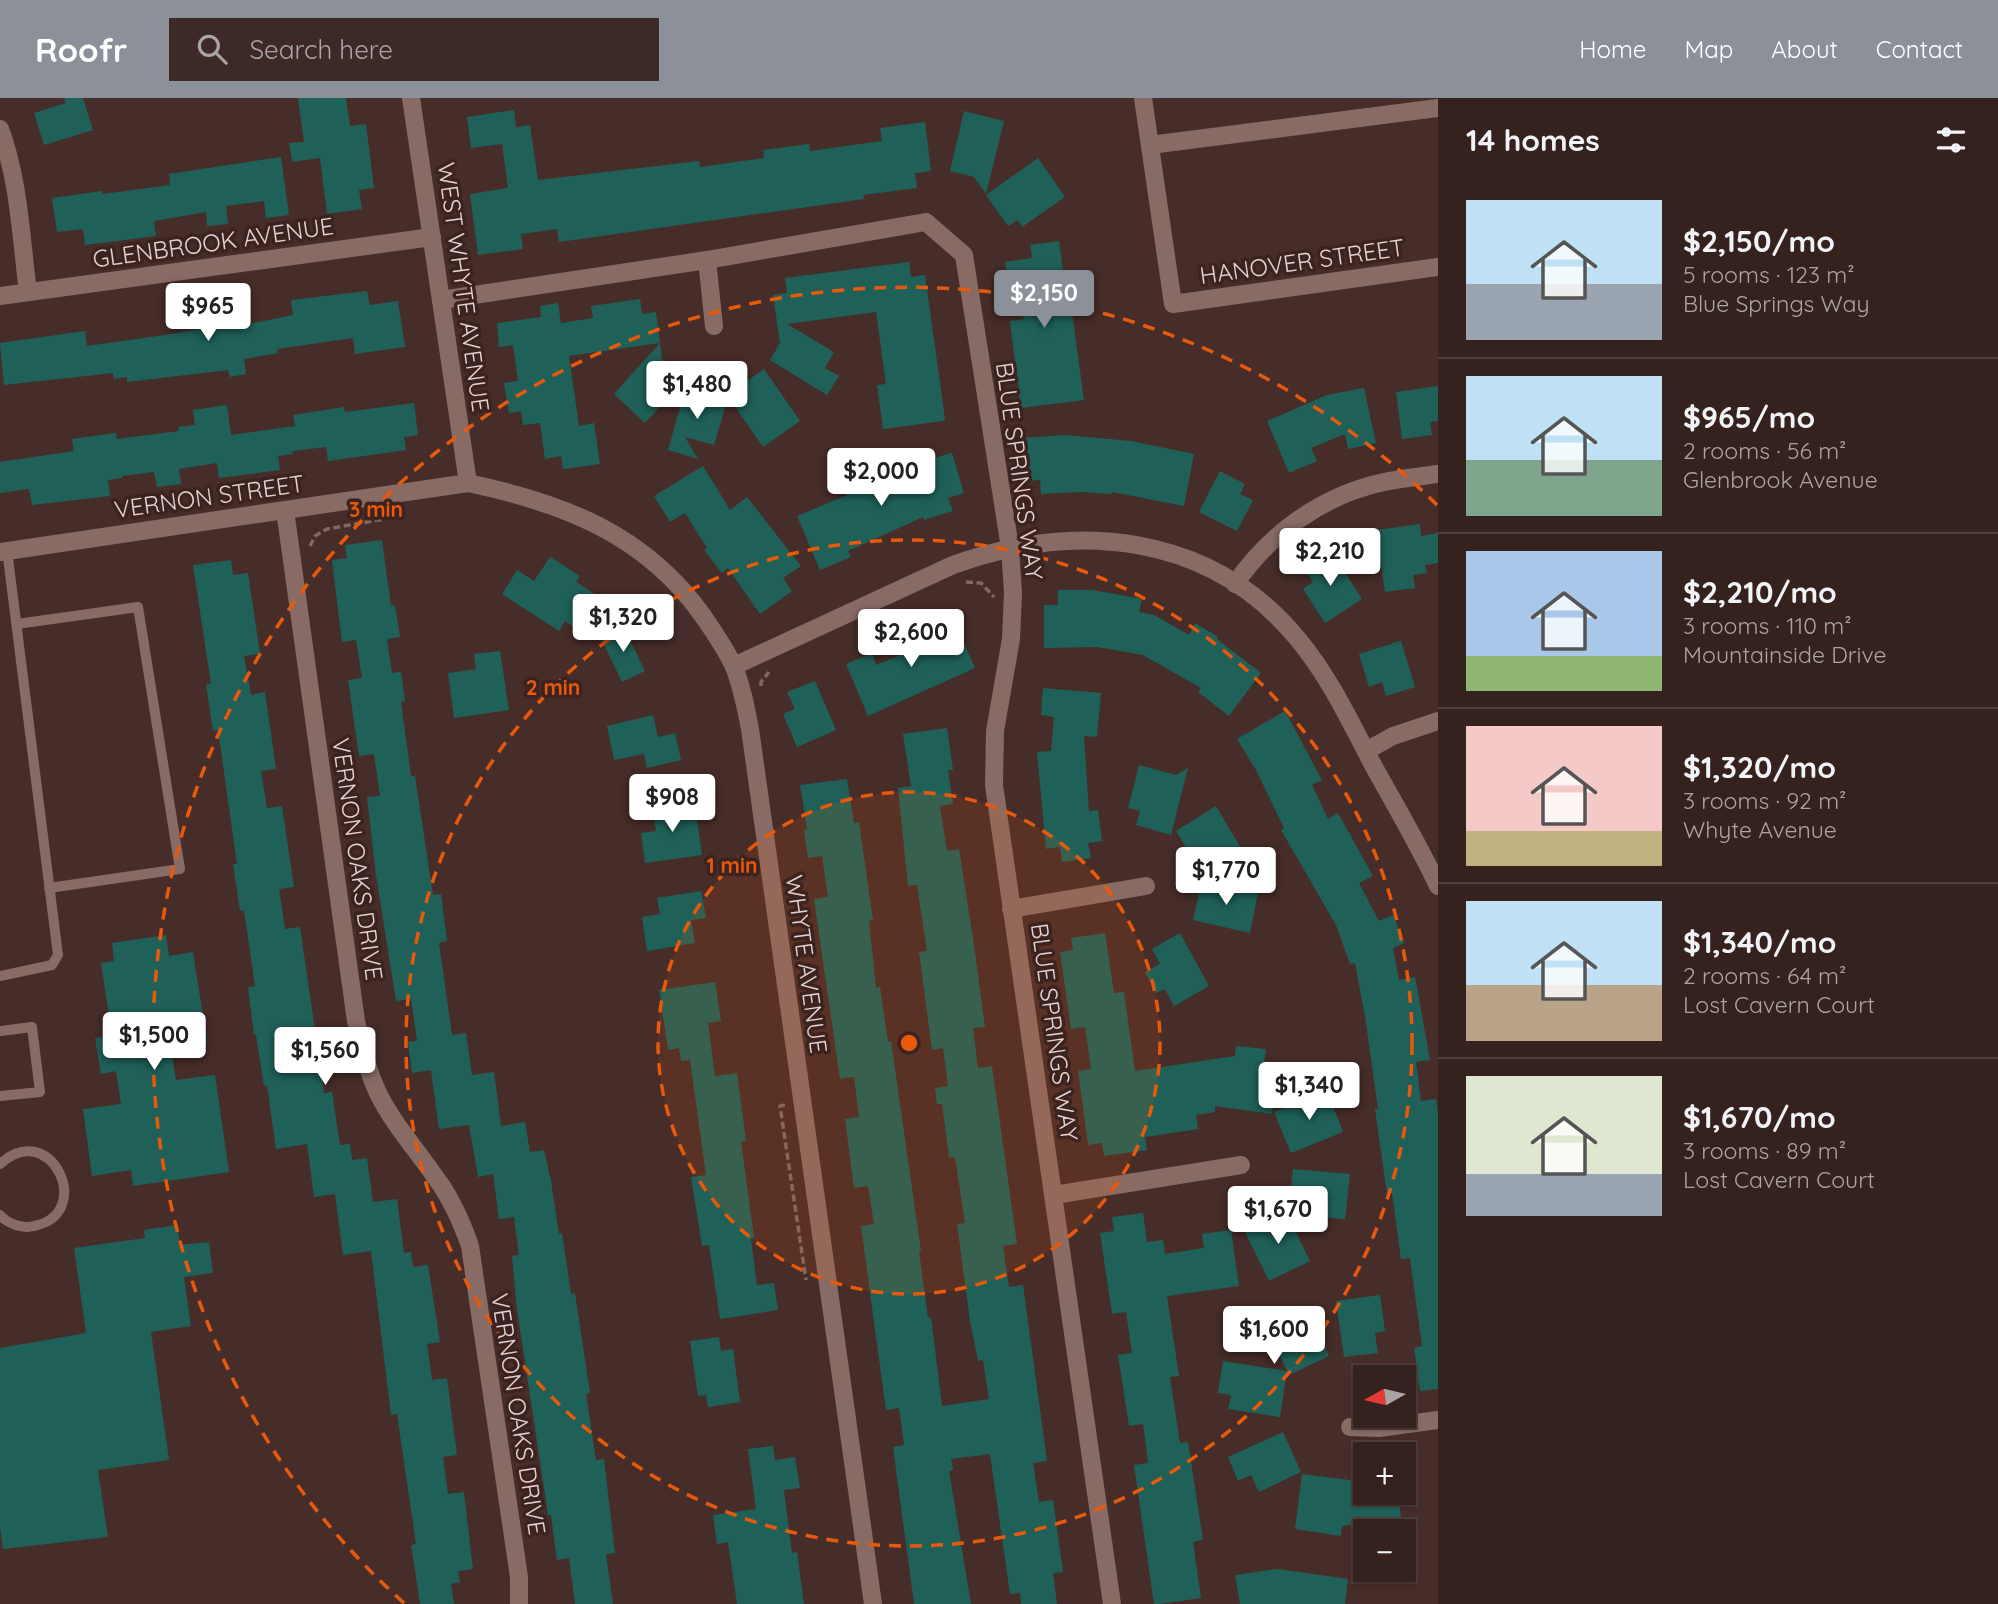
<!DOCTYPE html>
<meta charset="utf-8">
<style>
body{margin:0;font-family:Quicksand,sans-serif;background:#3d2a28;color:#f1f3f6;height:100vh;display:flex;flex-direction:column;font-size:26px;white-space:nowrap}
*{box-sizing:border-box;margin:0}
p{font-size:23px;color:#aaa4a4}
.icon{flex:none;width:38px;height:38px;fill:none;stroke:currentColor;stroke-width:2;stroke-linecap:round;stroke-linejoin:round}
.map{position:relative;flex:1;overflow:hidden}
.side{display:flex;flex-direction:column;background:#35221f;width:560px}
.side>*{flex:none}
.needle{width:46px;rotate:262deg}
.fabs{position:absolute;left:1353px;top:1267px;display:grid;gap:14px}
.fabs a{display:grid;place-items:center;width:63px;height:63px;border-radius:0px;background:#35221f;box-shadow:0 2px 5px #0004,0 0 0 2px #4f3f3d;font-size:35px}
.price{position:absolute;translate:-50% -60px;padding:0 16px;border-radius:7px;background:#fff;color:#222;font-size:23px;line-height:46px;filter:drop-shadow(0 2px 4px #0008)}
.price::after{content:'';position:absolute;left:50%;top:42px;width:21px;height:16px;margin-left:-10px;background:inherit;clip-path:polygon(0 0,100% 0,50% 100%)}
.price.current{background:#8c9099;color:#fff}
ul{padding:0;list-style:none}
li{display:flex;align-items:center;gap:21px;height:175px;padding:0 28px}
li+li{border-top:2px solid #4f3f3d}
li span{display:grid;place-items:center;flex:none;width:196px;height:140px;border-radius:0px;color:#555}
li>.icon{margin-inline-start:auto}
span .icon{width:84px;height:84px;fill:#fffc;stroke-width:1}
li b{font-size:30px}
h2{display:flex;justify-content:space-between;align-items:center;height:84px;padding:0 28px;font-size:30px}
header{display:flex;align-items:center;gap:42px;box-sizing:border-box;height:98px;padding:0 35px;background:#8c9099;color:#fff}
header strong{font-size:33px}
nav{display:flex;gap:38px;margin-inline-start:auto;font-size:24px}
.search{width:490px;height:63px;background:#3d2a28;display:flex;align-items:center;gap:18px;box-sizing:border-box;padding:0 24px;border-radius:0px;color:#aaa4a4;font-size:26px}
main{display:flex;flex:1;min-height:0}
.map>svg:first-child{display:block}
</style>
<header>
<strong>Roofr</strong>
<div class="search"><svg class="icon" aria-label="search" viewBox="0 0 24 24"><circle cx="10" cy="10" r="6"/><path d="M15 15l6 6"/></svg>Search here</div>
<nav><a>Home</a><a>Map</a><a>About</a><a>Contact</a></nav>
</header>
<main>
<div class="map">
<svg width="1438" height="1506" viewBox="0 0 1438 1506">
<rect width="100%" height="100%" fill="#472d29"/>
<!-- building -->
<path fill="#1f6159" d="M 64,0 L 83,0 L 93,32 L 44,47 L 34,15 L 66,5 Z
M 298,0 L 346,0 L 350,28 L 366,26 L 374,90 L 359,92 L 362,111 L 327,116 L 320,60 L 292,64 L 289,45 L 304,44 Z
M 514,12 L 516,29 L 530,27 L 538,82 L 699,63 L 700,69 L 764,60 L 763,52 L 809,46 L 810,53 L 882,43 L 880,30 L 925,24 L 931,73 L 915,75 L 917,90 L 863,97 L 864,101 L 559,144 L 557,131 L 521,136 L 523,151 L 478,157 L 470,96 L 508,90 L 502,46 L 471,50 L 467,19 Z
M 964,13 L 1004,23 L 986,96 L 974,79 L 950,73 Z
M 281,59 L 289,117 L 266,120 L 264,103 L 226,108 L 228,126 L 207,128 L 206,114 L 154,123 L 156,138 L 85,147 L 83,131 L 57,134 L 52,100 L 102,93 L 103,96 L 170,87 L 169,76 Z
M 1038,60 L 1065,99 L 1022,129 L 1018,122 L 1008,128 L 986,97 Z
M 1059,143 L 1067,201 L 1070,200 L 1084,302 L 1021,310 L 1010,223 L 1024,221 L 1020,189 L 1009,190 L 1005,164 L 1032,160 L 1030,147 Z
M 909,164 L 911,179 L 925,177 L 945,321 L 943,323 L 883,331 L 877,287 L 886,286 L 876,214 L 787,226 L 834,254 L 825,270 L 839,278 L 827,297 L 770,262 L 780,245 L 773,197 L 787,195 L 785,180 Z
M 367,193 L 370,207 L 398,203 L 405,249 L 355,256 L 353,240 L 277,251 L 278,255 L 244,261 L 246,276 L 230,279 L 228,272 L 127,284 L 127,279 L 114,281 L 113,275 L 4,287 L 0,245 L 85,233 L 87,248 L 165,237 L 199,231 L 196,216 L 237,211 L 239,228 L 293,217 L 291,202 Z
M 640,201 L 642,216 L 656,214 L 662,262 L 684,283 L 645,325 L 614,296 L 660,245 L 569,258 L 579,328 L 594,325 L 600,366 L 563,371 L 561,358 L 545,361 L 540,325 L 523,327 L 521,313 L 509,315 L 504,285 L 518,283 L 513,247 L 499,249 L 497,225 L 541,219 L 540,208 L 558,205 L 561,225 L 593,220 L 591,208 Z
M 764,271 L 800,323 L 763,349 L 727,297 Z
M 687,285 L 696,294 L 727,303 L 714,347 L 685,339 L 698,361 L 668,352 Z
M 1438,288 L 1438,323 L 1430,324 L 1432,337 L 1402,341 L 1396,294 Z
M 1364,290 L 1376,345 L 1348,351 L 1345,336 L 1311,350 L 1317,363 L 1289,375 L 1267,323 L 1327,297 Z
M 414,305 L 418,337 L 404,339 L 406,352 L 328,363 L 326,349 L 292,353 L 293,356 L 278,358 L 280,372 L 219,380 L 217,365 L 179,371 L 181,386 L 157,389 L 154,374 L 122,378 L 122,380 L 108,382 L 110,398 L 32,407 L 29,391 L 0,395 L 0,364 L 74,353 L 72,341 L 116,335 L 117,341 L 179,333 L 178,329 L 195,327 L 193,312 L 227,307 L 231,337 L 295,328 L 293,317 L 344,309 L 345,314 Z
M 1064,337 L 1131,343 L 1194,356 L 1184,408 L 1112,394 L 1112,396 L 1082,394 L 1041,396 L 1040,382 L 1025,383 L 1022,340 Z
M 952,355 L 964,395 L 948,400 L 953,413 L 924,422 L 923,419 L 848,453 L 851,459 L 820,472 L 797,418 L 847,397 L 844,391 L 884,374 Z
M 703,368 L 730,412 L 747,399 L 801,468 L 783,480 L 792,493 L 760,516 L 728,470 L 722,475 L 704,452 L 707,450 L 685,415 L 670,424 L 654,398 Z
M 1220,373 L 1245,386 L 1240,396 L 1253,402 L 1237,433 L 1199,414 Z
M 1420,426 L 1421,438 L 1438,435 L 1438,465 L 1425,467 L 1427,475 L 1413,477 L 1415,490 L 1385,494 L 1376,432 Z
M 382,442 L 391,508 L 395,507 L 400,539 L 387,541 L 392,575 L 401,574 L 405,603 L 401,604 L 411,678 L 415,678 L 433,797 L 441,796 L 447,843 L 439,845 L 452,937 L 466,935 L 472,977 L 494,974 L 501,1028 L 525,1024 L 530,1054 L 544,1052 L 551,1083 L 559,1136 L 562,1135 L 571,1196 L 575,1195 L 590,1295 L 586,1296 L 596,1362 L 604,1361 L 615,1455 L 606,1456 L 613,1506 L 575,1506 L 569,1460 L 557,1462 L 551,1417 L 548,1417 L 516,1204 L 512,1158 L 519,1157 L 514,1119 L 499,1121 L 493,1076 L 478,1079 L 469,1027 L 439,1031 L 431,972 L 412,975 L 408,944 L 417,943 L 411,901 L 396,903 L 376,777 L 367,699 L 380,698 L 374,656 L 359,658 L 348,582 L 362,580 L 356,542 L 342,544 L 332,462 L 347,460 L 345,447 Z
M 1331,453 L 1362,501 L 1325,525 L 1303,491 L 1313,484 L 1304,470 Z
M 550,459 L 580,478 L 576,484 L 601,500 L 579,533 L 565,523 L 559,533 L 502,496 L 517,472 L 534,483 Z
M 231,462 L 233,477 L 248,475 L 260,556 L 244,558 L 251,597 L 265,594 L 276,671 L 261,673 L 267,710 L 282,708 L 294,789 L 279,791 L 285,831 L 300,829 L 324,995 L 332,994 L 340,1047 L 350,1046 L 352,1062 L 367,1060 L 373,1104 L 397,1101 L 404,1155 L 411,1154 L 413,1169 L 428,1167 L 440,1244 L 427,1246 L 432,1282 L 447,1280 L 457,1357 L 443,1359 L 448,1396 L 464,1394 L 473,1471 L 458,1473 L 460,1484 L 451,1486 L 454,1506 L 420,1506 L 411,1447 L 416,1446 L 397,1316 L 391,1317 L 371,1153 L 343,1157 L 335,1096 L 314,1099 L 307,1046 L 276,1051 L 267,987 L 264,988 L 256,937 L 254,937 L 248,889 L 255,888 L 244,812 L 240,813 L 233,766 L 237,766 L 218,632 L 213,633 L 206,587 L 211,586 L 193,467 Z
M 1058,492 L 1093,492 L 1142,501 L 1139,514 L 1154,517 L 1189,537 L 1195,525 L 1218,539 L 1217,541 L 1261,575 L 1229,618 L 1198,594 L 1201,590 L 1143,557 L 1097,549 L 1044,550 L 1044,507 L 1058,507 Z
M 941,524 L 943,531 L 956,526 L 975,570 L 868,618 L 846,566 L 872,555 L 876,567 L 917,550 L 911,537 Z
M 623,528 L 645,573 L 622,584 L 601,540 Z
M 1401,543 L 1415,589 L 1386,598 L 1382,584 L 1369,589 L 1359,556 L 1391,546 L 1393,549 L 1392,545 Z
M 500,553 L 509,612 L 454,620 L 448,575 L 476,571 L 474,556 Z
M 815,583 L 836,632 L 797,649 L 783,616 L 795,611 L 787,594 Z
M 1043,590 L 1101,595 L 1097,639 L 1084,638 L 1089,713 L 1098,712 L 1102,743 L 1088,745 L 1091,760 L 1062,764 L 1060,749 L 1046,751 L 1037,654 L 1051,653 L 1054,619 L 1041,617 Z
M 1285,613 L 1322,682 L 1312,687 L 1328,721 L 1338,715 L 1373,778 L 1359,785 L 1379,823 L 1393,817 L 1404,845 L 1393,850 L 1399,882 L 1415,879 L 1430,962 L 1416,964 L 1421,1003 L 1436,1001 L 1438,1015 L 1438,1291 L 1420,1293 L 1414,1250 L 1422,1248 L 1410,1160 L 1401,1161 L 1392,1095 L 1387,1096 L 1375,1011 L 1378,1011 L 1365,918 L 1355,865 L 1350,866 L 1336,827 L 1281,732 L 1284,730 L 1256,672 L 1237,641 Z
M 653,617 L 658,639 L 675,635 L 681,662 L 647,670 L 644,656 L 614,662 L 607,628 Z
M 947,630 L 953,672 L 948,672 L 953,706 L 940,708 L 947,753 L 959,751 L 974,847 L 985,929 L 973,930 L 978,970 L 992,968 L 1017,1146 L 1003,1148 L 1009,1189 L 1023,1187 L 1047,1363 L 1033,1365 L 1039,1404 L 1053,1402 L 1063,1474 L 1053,1475 L 1057,1506 L 1021,1506 L 1020,1495 L 1010,1496 L 990,1356 L 951,1361 L 953,1372 L 949,1373 L 971,1506 L 914,1506 L 893,1349 L 904,1347 L 899,1310 L 886,1312 L 861,1128 L 874,1126 L 868,1088 L 854,1090 L 845,1021 L 859,1019 L 854,979 L 840,981 L 814,801 L 828,799 L 822,758 L 808,760 L 804,732 L 807,731 L 800,687 L 847,681 L 854,725 L 859,724 L 873,822 L 869,823 L 876,890 L 880,889 L 888,944 L 891,943 L 921,1153 L 919,1153 L 928,1220 L 931,1219 L 942,1308 L 989,1301 L 983,1262 L 978,1263 L 970,1223 L 957,1126 L 965,1125 L 955,1059 L 949,1059 L 942,1006 L 937,1006 L 935,990 L 948,988 L 943,950 L 932,952 L 919,854 L 927,853 L 917,787 L 908,788 L 898,690 L 911,688 L 903,636 Z
M 1139,667 L 1176,677 L 1188,670 L 1171,737 L 1136,727 L 1140,713 L 1128,710 Z
M 681,703 L 682,716 L 696,714 L 702,757 L 645,765 L 641,735 L 656,733 L 652,707 Z
M 1216,708 L 1242,752 L 1202,776 L 1176,733 Z
M 1202,782 L 1258,795 L 1250,835 L 1193,822 Z
M 701,793 L 706,820 L 691,822 L 695,845 L 647,853 L 642,819 L 660,816 L 657,800 Z
M 1105,835 L 1114,895 L 1124,894 L 1135,973 L 1235,958 L 1236,948 L 1266,951 L 1264,963 L 1278,965 L 1272,1016 L 1215,1008 L 1215,1014 L 1196,1017 L 1198,1031 L 1145,1039 L 1147,1052 L 1104,1058 L 1102,1045 L 1088,1047 L 1078,973 L 1091,971 L 1085,929 L 1071,931 L 1060,854 L 1073,852 L 1071,840 Z
M 1180,835 L 1209,888 L 1174,908 L 1165,891 L 1156,895 L 1145,874 L 1160,866 L 1152,851 Z
M 166,837 L 169,858 L 193,854 L 207,944 L 171,950 L 176,982 L 215,977 L 229,1074 L 133,1088 L 131,1072 L 92,1078 L 83,1011 L 121,1006 L 116,973 L 101,976 L 95,940 L 112,938 L 101,865 L 114,863 L 112,845 Z
M 715,884 L 721,923 L 708,925 L 715,978 L 737,975 L 746,1043 L 741,1043 L 754,1140 L 751,1141 L 757,1187 L 774,1185 L 778,1212 L 720,1221 L 709,1147 L 702,1148 L 691,1079 L 706,1077 L 690,962 L 681,963 L 679,950 L 668,952 L 659,892 Z
M 1327,993 L 1343,1034 L 1291,1055 L 1274,1014 Z
M 1293,1071 L 1350,1076 L 1345,1121 L 1288,1116 Z
M 1286,1114 L 1310,1163 L 1269,1183 L 1245,1134 Z
M 1143,1115 L 1147,1144 L 1163,1142 L 1165,1156 L 1204,1150 L 1202,1136 L 1231,1132 L 1239,1188 L 1167,1198 L 1179,1278 L 1170,1279 L 1180,1345 L 1188,1344 L 1203,1442 L 1193,1444 L 1201,1500 L 1160,1506 L 1154,1506 L 1134,1367 L 1148,1365 L 1143,1326 L 1129,1328 L 1118,1257 L 1132,1255 L 1126,1214 L 1112,1216 L 1100,1135 L 1114,1133 L 1112,1119 Z
M 177,1127 L 180,1147 L 209,1144 L 213,1175 L 184,1179 L 191,1228 L 151,1234 L 169,1362 L 98,1372 L 108,1439 L 3,1451 L 0,1430 L 0,1250 L 86,1235 L 74,1150 L 145,1140 L 144,1132 Z
M 1380,1197 L 1385,1233 L 1375,1235 L 1378,1255 L 1344,1259 L 1336,1203 Z
M 1305,1207 L 1329,1258 L 1289,1277 L 1287,1273 L 1280,1319 L 1228,1311 L 1231,1297 L 1218,1295 L 1223,1263 L 1287,1273 L 1265,1227 Z
M 719,1239 L 721,1253 L 733,1251 L 740,1304 L 708,1309 L 706,1297 L 698,1298 L 690,1243 Z
M 1283,1334 L 1301,1374 L 1259,1394 L 1251,1377 L 1238,1383 L 1228,1359 Z
M 773,1348 L 775,1362 L 795,1359 L 800,1390 L 784,1392 L 792,1455 L 797,1454 L 804,1506 L 737,1506 L 728,1444 L 717,1446 L 713,1417 L 756,1411 L 748,1351 Z
M 1302,1376 L 1365,1384 L 1365,1395 L 1398,1395 L 1401,1419 L 1342,1428 L 1341,1438 L 1295,1431 Z
M 1278,1471 L 1348,1481 L 1345,1506 L 1240,1506 L 1235,1477 Z"/>
<g fill="none" stroke-linecap="round" stroke-linejoin="round">
<!-- path -->
<path stroke="#7f6865" stroke-width="3.5" stroke-dasharray="7 3.5" stroke-linecap="butt" d="M 310,448 L 315,438 L 327,431 L 401,418 L 401,415
M 966,484 L 981,485 L 994,499
M 761,588 L 761,584 L 769,574
M 785,1007 L 780,1008 L 806,1182"/>
<!-- service -->
<path stroke="#896b66" stroke-width="10" d="M 17,526 L 138,509 L 180,771 L 49,790
M 0,878 L 52,867 L 58,857 L 7,452
M 0,933 L 32,929 L 40,994 L 0,998
M 0,1066 C 51,1019 96,1116 34,1128 C 22,1131 8,1126 0,1117"/>
<!-- minor -->
<path stroke="#896b66" stroke-width="18" d="M 1143,0 L 1173,206 L 1438,169
M 0,31 C 19,82 21,140 28,194
M 1150,47 L 1438,10
M 707,162 L 714,228
M 0,198 L 432,139
M 441,202 L 707,162 L 926,124 L 964,157 L 1010,450 L 1013,495 L 1011,541 L 995,633 L 994,687 L 1112,1506
M 285,412 L 356,923 C 362,948 367,972 378,995 C 393,1026 417,1052 436,1080 C 451,1100 462,1125 470,1148 L 519,1479 L 519,1506
M 1235,486 C 1270,435 1323,397 1384,384 C 1402,380 1420,379 1438,376
M 734,568 L 953,467 C 1075,423 1209,434 1297,540 C 1329,578 1350,623 1373,667 C 1395,707 1419,747 1438,788
M 1366,653 L 1393,638 L 1438,623
M 1011,811 L 1146,788
M 1054,1097 L 1241,1067
M 1350,1329 L 1379,1330 L 1438,1322"/>
<!-- tertiary -->
<path stroke="#896b66" stroke-width="18" d="M 411,0 L 468,385
M 0,454 L 468,385 C 563,405 645,436 703,518 C 714,534 726,551 734,569 C 742,589 746,610 750,631 L 873,1506"/>
</g>
<!-- distance rings -->
<circle cx="909" cy="945" r="251" fill="#e8590c" fill-opacity=".12"/>
<g fill="none" stroke="#e8590c" stroke-width="3.5" stroke-dasharray="12 9">
<circle cx="909" cy="945" r="251"/>
<circle cx="909" cy="945" r="503"/>
<path d="M404 1505A754 754 0 1 1 1437 407"/>
</g>
<g text-anchor="middle" dominant-baseline="central" stroke-width="7" stroke-linejoin="round" paint-order="stroke">
<!-- street labels -->
<g font-size="24" fill="#e3d2cf" stroke="#3c2320">
<text transform="translate(213 144) rotate(-8)">GLENBROOK AVENUE</text>
<text transform="translate(1302 163) rotate(-8)">HANOVER STREET</text>
<text transform="translate(464 189) rotate(82)">WEST WHYTE AVENUE</text>
<text transform="translate(1020 373) rotate(82)">BLUE SPRINGS WAY</text>
<text transform="translate(209 398) rotate(-8)">VERNON STREET</text>
<text transform="translate(358 761) rotate(82)">VERNON OAKS DRIVE</text>
<text transform="translate(807 866) rotate(82)">WHYTE AVENUE</text>
<text transform="translate(1055 934) rotate(82)">BLUE SPRINGS WAY</text>
<text transform="translate(519 1316) rotate(81)">VERNON OAKS DRIVE</text>
</g>
</g>
<circle cx="909" cy="945" r="10" fill="#e8590c" stroke="#3c2320" stroke-width="3.5"/>
<g font-size="21" text-anchor="middle" font-weight="bold" fill="#e8590c" stroke="#3c2320" stroke-width="7" stroke-linejoin="round" paint-order="stroke">
<text x="376" y="419">3 min</text>
<text x="553" y="597">2 min</text>
<text x="732" y="775">1 min</text>
</g>
</svg>
<div class="fabs">
<a><svg class="needle" viewBox="-14 -14 28 28"><path d="M0-13l5 13h-10z" fill="#e53935"/><path d="M0 13l5-13h-10z" fill="#aaa4a4"/></svg></a>
<a>+</a>
<a>−</a>
</div>
<b class="price current" style="left:1044px;top:232px">$2,150</b>
<b class="price" style="left:208px;top:245px">$965</b>
<b class="price" style="left:697px;top:323px">$1,480</b>
<b class="price" style="left:881px;top:410px">$2,000</b>
<b class="price" style="left:1330px;top:490px">$2,210</b>
<b class="price" style="left:623px;top:556px">$1,320</b>
<b class="price" style="left:911px;top:571px">$2,600</b>
<b class="price" style="left:672px;top:736px">$908</b>
<b class="price" style="left:1226px;top:809px">$1,770</b>
<b class="price" style="left:154px;top:974px">$1,500</b>
<b class="price" style="left:325px;top:989px">$1,560</b>
<b class="price" style="left:1309px;top:1024px">$1,340</b>
<b class="price" style="left:1278px;top:1148px">$1,670</b>
<b class="price" style="left:1274px;top:1268px">$1,600</b>
</div>
<section class="side">
<h2>14 homes<svg class="icon" aria-label="filters" viewBox="0 0 24 24"><path d="M4 7h16M4 17h16"/><circle cx="9" cy="7" r="2"/><circle cx="15" cy="17" r="2"/></svg></h2>
<ul>
<li><span style="background:linear-gradient(#bfe0f5 60%,#9aa5b1 0)"><svg class="icon" aria-label="home" viewBox="0 0 24 24"><path d="M3 11l9-7 9 7M6 9v11h12V9"/></svg></span><div><b>$2,150/mo</b><p>5 rooms · 123 m²</p><p>Blue Springs Way</p></div></li>
<li><span style="background:linear-gradient(#bfe0f5 60%,#7fa58c 0)"><svg class="icon" aria-label="home" viewBox="0 0 24 24"><path d="M3 11l9-7 9 7M6 9v11h12V9"/></svg></span><div><b>$965/mo</b><p>2 rooms · 56 m²</p><p>Glenbrook Avenue</p></div></li>
<li><span style="background:linear-gradient(#a9c7e8 75%,#8fb573 0)"><svg class="icon" aria-label="home" viewBox="0 0 24 24"><path d="M3 11l9-7 9 7M6 9v11h12V9"/></svg></span><div><b>$2,210/mo</b><p>3 rooms · 110 m²</p><p>Mountainside Drive</p></div></li>
<li><span style="background:linear-gradient(#f6c9c9 75%,#c2b280 0)"><svg class="icon" aria-label="home" viewBox="0 0 24 24"><path d="M3 11l9-7 9 7M6 9v11h12V9"/></svg></span><div><b>$1,320/mo</b><p>3 rooms · 92 m²</p><p>Whyte Avenue</p></div></li>
<li><span style="background:linear-gradient(#bfe0f5 60%,#b9a48a 0)"><svg class="icon" aria-label="home" viewBox="0 0 24 24"><path d="M3 11l9-7 9 7M6 9v11h12V9"/></svg></span><div><b>$1,340/mo</b><p>2 rooms · 64 m²</p><p>Lost Cavern Court</p></div></li>
<li><span style="background:linear-gradient(#dfe7d0 70%,#9aa5b1 0)"><svg class="icon" aria-label="home" viewBox="0 0 24 24"><path d="M3 11l9-7 9 7M6 9v11h12V9"/></svg></span><div><b>$1,670/mo</b><p>3 rooms · 89 m²</p><p>Lost Cavern Court</p></div></li>
</ul>
</section>
</main>
